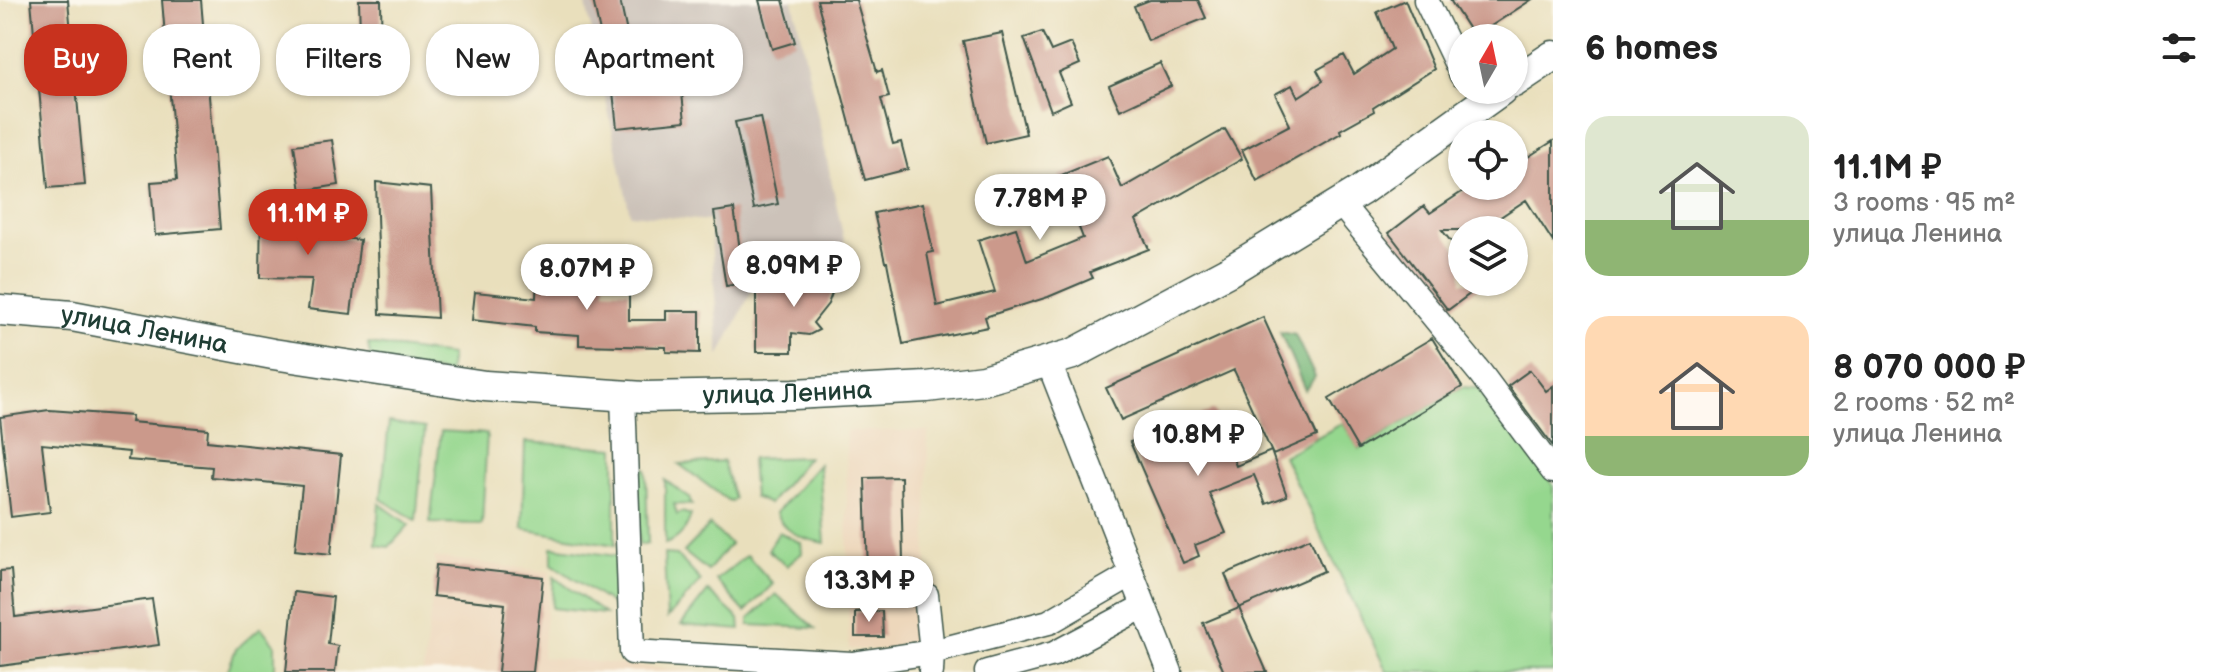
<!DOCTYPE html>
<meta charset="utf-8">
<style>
body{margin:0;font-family:"Balsamiq Sans",sans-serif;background:#f2f2f2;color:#222;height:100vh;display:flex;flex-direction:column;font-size:30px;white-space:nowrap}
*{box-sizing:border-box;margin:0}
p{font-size:26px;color:#767676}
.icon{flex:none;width:44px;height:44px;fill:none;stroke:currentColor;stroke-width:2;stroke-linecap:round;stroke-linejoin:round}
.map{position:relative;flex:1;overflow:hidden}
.details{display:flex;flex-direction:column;background:#fff;width:680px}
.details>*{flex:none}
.hud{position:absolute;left:24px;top:24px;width:760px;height:72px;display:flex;gap:16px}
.needle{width:52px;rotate:9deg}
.buttons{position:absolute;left:1448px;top:24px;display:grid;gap:16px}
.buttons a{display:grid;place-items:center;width:80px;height:80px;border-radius:50%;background:#fff;box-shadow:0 2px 6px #0004;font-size:40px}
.price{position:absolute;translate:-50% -68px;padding:0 18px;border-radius:28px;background:#fff;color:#222;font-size:26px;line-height:52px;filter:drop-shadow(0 2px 4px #0008)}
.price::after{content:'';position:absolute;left:50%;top:48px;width:24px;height:18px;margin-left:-12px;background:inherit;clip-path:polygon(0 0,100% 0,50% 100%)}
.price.active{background:#c8321e;color:#fff}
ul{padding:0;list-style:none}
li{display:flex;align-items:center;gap:24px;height:200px;padding:0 32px}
li span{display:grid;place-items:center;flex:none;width:224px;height:160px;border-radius:24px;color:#555}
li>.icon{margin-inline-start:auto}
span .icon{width:96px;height:96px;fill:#fffc;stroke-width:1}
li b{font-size:34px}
h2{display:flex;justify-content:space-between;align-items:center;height:96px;padding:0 32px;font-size:34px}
.chip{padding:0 28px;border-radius:32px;background:#fff;box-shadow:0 2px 6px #0004;font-size:28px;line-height:72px}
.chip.active{background:#c8321e;color:#fff}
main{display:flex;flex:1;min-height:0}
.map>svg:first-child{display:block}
</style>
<main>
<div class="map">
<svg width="1553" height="672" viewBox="0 0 1553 672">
<rect width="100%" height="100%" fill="#fbf7ec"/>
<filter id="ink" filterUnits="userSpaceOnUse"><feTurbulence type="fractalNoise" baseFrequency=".0125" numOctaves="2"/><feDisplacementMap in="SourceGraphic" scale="16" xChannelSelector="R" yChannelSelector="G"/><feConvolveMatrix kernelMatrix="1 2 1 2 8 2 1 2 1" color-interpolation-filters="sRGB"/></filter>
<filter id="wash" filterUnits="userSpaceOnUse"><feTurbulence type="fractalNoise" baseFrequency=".006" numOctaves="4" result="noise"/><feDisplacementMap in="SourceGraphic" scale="32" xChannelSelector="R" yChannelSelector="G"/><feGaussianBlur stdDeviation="1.8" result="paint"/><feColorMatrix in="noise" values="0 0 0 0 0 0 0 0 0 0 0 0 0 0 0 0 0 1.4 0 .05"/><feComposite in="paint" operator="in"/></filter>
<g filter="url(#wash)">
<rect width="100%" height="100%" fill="#e9dfbc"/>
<!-- built -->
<path fill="#edd7bb" d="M 846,431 L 928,431 L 926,595 L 932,652 L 849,649 Z
M 434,557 L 550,572 L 542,657 L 703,672 L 423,672 L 436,565 Z"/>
<!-- industrial -->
<path fill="#ccc2b9" d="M 585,0 L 793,0 L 845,245 L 792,254 L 756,282 L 719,357 L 710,221 L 630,214 Z"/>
<!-- green -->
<path fill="#95d78e" stroke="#5a8a61" stroke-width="2" d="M 368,344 L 451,355 L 448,373 L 371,361 Z
M 1462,387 L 1485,389 L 1553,484 L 1553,672 L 1387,672 L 1283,456 L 1343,423 L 1359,449 Z
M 389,422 L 425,428 L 416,520 L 381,499 Z
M 441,431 L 487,434 L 482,524 L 430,523 Z
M 525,442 L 615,448 L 615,545 L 522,529 Z
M 808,457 L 769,504 L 754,497 L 751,459 Z
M 723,461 L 734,499 L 730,502 L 679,464 Z
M 637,462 L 646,470 L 648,543 L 639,545 Z
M 819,464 L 825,543 C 806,540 783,532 776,513 Z
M 665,480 L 689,498 L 692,505 L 674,504 L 677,515 L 682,512 L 691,515 C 686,530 680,539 665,544 Z
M 379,503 L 409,525 L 389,547 L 376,545 Z
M 710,525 L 730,544 L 708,571 L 684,552 Z
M 779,532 L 801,543 L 802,553 L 787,566 L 768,550 Z
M 552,547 L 617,556 L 616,607 L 552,564 Z
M 664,554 L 677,555 L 701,581 L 667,618 Z
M 747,555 L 773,584 L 745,612 L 716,580 Z
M 554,577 L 605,614 L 552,608 Z
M 708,591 L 739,619 L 740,630 L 681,625 Z
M 776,594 L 815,628 L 749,625 L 749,619 Z
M 261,627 L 275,645 L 275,672 L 227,672 L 236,649 Z"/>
<!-- forest -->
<path fill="#78b879" stroke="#4c7a56" stroke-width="2" d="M 1280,332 L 1295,335 L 1315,377 L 1305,390 Z"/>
<g id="blocks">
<!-- building -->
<path fill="#cb998b" d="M 31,0 L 68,0 L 85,185 L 48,188 Z
M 162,0 L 201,0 L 220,229 L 155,235 L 151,182 L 177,180 Z
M 359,0 L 381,0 L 382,61 L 361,62 Z
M 593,0 L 620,0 L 639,89 L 681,84 L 685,121 L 617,128 L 613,92 Z
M 759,0 L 783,0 L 795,42 L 772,49 Z
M 817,0 L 856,0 L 877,72 L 882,70 L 889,97 L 881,99 L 893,144 L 901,142 L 908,169 L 865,180 Z
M 1150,0 L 1198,0 L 1206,18 L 1148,41 L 1134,6 Z
M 1405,0 L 1434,69 L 1373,108 L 1374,111 L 1340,130 L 1341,133 L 1257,181 L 1242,150 L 1290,125 L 1275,94 L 1292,85 L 1298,97 L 1323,81 L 1317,70 L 1344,55 L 1354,74 L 1392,49 L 1377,12 Z
M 1450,0 L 1531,0 L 1474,37 Z
M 1042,32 L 1051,51 L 1071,43 L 1080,64 L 1059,73 L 1071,102 L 1051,111 L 1024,38 Z
M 1002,33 L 1026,134 L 986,143 L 963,41 Z
M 1160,63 L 1171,86 L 1120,110 L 1109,86 Z
M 760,117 L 778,204 L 754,209 L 735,122 Z
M 1225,129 L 1242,159 L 1136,220 L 1149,249 L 1090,272 L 1093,278 L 1048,297 L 985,317 L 988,327 L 903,344 L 887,262 L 885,262 L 874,213 L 923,203 L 933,252 L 927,253 L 937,306 L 995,292 L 978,240 L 1016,228 L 1027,261 L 1083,238 L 1059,176 L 1108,156 L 1122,188 Z
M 332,140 L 339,185 L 301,191 L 294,145 Z
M 1553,141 L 1553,242 L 1526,200 L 1481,230 L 1442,230 L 1462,256 L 1462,282 L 1486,282 L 1448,310 L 1389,233 L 1424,206 L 1430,213 L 1471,186 L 1514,186 L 1514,162 L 1526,154 L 1528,157 Z
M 376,182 L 431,188 L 437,318 L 380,314 Z
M 261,201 L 305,202 L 305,233 L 360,240 L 351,314 L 308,309 L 312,279 L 260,278 Z
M 734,209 L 745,283 L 726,286 L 714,212 Z
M 538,252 L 569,254 L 569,277 L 605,278 L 605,290 L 629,291 L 629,320 L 666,320 L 666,311 L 700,311 L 700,353 L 666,352 L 666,347 L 579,345 L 579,335 L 535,332 L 535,327 L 472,320 L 475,292 L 536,298 Z
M 844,265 L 846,287 L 834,288 L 828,304 L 813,323 L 819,330 L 809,335 L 792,333 L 792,352 L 756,352 L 756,288 L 808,288 L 808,269 Z
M 1263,317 L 1317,436 L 1273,455 L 1234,370 L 1121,420 L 1106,388 Z
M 1432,338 L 1462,387 L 1358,449 L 1329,399 Z
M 1530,370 L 1546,391 L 1553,386 L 1553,446 L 1508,386 Z
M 49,410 L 132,416 L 131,422 L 208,429 L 207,441 L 341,455 L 331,554 L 295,550 L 302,486 L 211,477 L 212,467 L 128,460 L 129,452 L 42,444 L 50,512 L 11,517 L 0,417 Z
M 1214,410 L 1236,466 L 1271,451 L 1287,496 L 1266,504 L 1254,475 L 1209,493 L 1226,533 L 1195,545 L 1199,556 L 1183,563 L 1130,442 Z
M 901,477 L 904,603 L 869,604 L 865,478 Z
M 1310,538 L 1324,571 L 1239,608 L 1225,574 Z
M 436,565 L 543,577 L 533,672 L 498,672 L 505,604 L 433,596 Z
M 11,570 L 15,617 L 152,599 L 159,645 L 0,666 L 0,571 Z
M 294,592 L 333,597 L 328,644 L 338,646 L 335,672 L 286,672 Z
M 1239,608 L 1267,672 L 1224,672 L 1203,623 Z
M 882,611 L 883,637 L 855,637 L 855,612 Z"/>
</g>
</g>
<g filter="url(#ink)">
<use href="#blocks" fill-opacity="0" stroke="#3d5548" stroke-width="2"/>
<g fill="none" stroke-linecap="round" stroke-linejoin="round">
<!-- minor casing -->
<g stroke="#3d5548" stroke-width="27">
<path id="minor" d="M 1426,0 L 1462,75
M 1341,204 L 1481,374 L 1553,471
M 1049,363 L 1170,672
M 623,395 L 632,652 L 852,664 L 932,652 L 1049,622 L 1132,574
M 926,595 L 932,652 L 931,672
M 987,672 L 1054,654 L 1144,606"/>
</g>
<!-- major casing -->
<g stroke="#3d5548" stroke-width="33">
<g id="major">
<path d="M 1514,82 L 1553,56"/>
<path id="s1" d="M 0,310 L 72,316 L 273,354 L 485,386 L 644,397 L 794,394 L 927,387 L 983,380 L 1073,354 L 1229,271 L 1360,191 L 1501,90"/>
</g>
</g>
<!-- minor -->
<use href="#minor" stroke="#fff" stroke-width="24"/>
<!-- major -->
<use href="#major" stroke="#fff" stroke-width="30"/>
</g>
</g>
<g text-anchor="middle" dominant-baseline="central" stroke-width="6" stroke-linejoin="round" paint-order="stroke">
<!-- street labels -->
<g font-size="26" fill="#1f3d34" stroke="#fbf7ec">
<text stroke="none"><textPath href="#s1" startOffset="146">улица Ленина</textPath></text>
<text stroke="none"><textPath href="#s1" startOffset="794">улица Ленина</textPath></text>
</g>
</g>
</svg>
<div class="buttons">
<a><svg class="needle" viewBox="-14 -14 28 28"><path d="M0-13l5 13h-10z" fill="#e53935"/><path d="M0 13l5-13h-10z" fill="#767676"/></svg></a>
<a><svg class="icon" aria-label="locate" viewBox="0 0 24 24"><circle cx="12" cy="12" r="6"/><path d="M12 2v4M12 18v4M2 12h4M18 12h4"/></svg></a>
<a><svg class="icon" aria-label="layers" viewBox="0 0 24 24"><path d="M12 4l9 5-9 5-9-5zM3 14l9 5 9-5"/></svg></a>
</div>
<b class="price" style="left:1040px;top:242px">7.78M ₽</b>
<b class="price active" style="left:308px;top:257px">11.1M ₽</b>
<b class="price" style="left:794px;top:309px">8.09M ₽</b>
<b class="price" style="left:587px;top:312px">8.07M ₽</b>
<b class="price" style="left:1198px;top:478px">10.8M ₽</b>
<b class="price" style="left:869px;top:624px">13.3M ₽</b>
<div class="hud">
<a class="chip active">Buy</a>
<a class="chip">Rent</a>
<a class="chip">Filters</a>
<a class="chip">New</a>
<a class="chip">Apartment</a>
</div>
</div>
<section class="details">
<h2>6 homes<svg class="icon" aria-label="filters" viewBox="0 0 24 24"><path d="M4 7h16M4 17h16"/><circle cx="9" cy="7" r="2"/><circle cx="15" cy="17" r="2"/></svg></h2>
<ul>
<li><span style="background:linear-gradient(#dfe7d0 65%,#8fb573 0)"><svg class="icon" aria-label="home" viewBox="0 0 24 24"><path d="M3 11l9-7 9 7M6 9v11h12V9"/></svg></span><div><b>11.1M ₽</b><p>3 rooms · 95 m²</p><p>улица Ленина</p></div></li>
<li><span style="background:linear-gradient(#ffd9b3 75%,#8fb573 0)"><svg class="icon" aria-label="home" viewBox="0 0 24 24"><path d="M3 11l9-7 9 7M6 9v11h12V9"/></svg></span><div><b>8 070 000 ₽</b><p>2 rooms · 52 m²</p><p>улица Ленина</p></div></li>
</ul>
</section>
</main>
